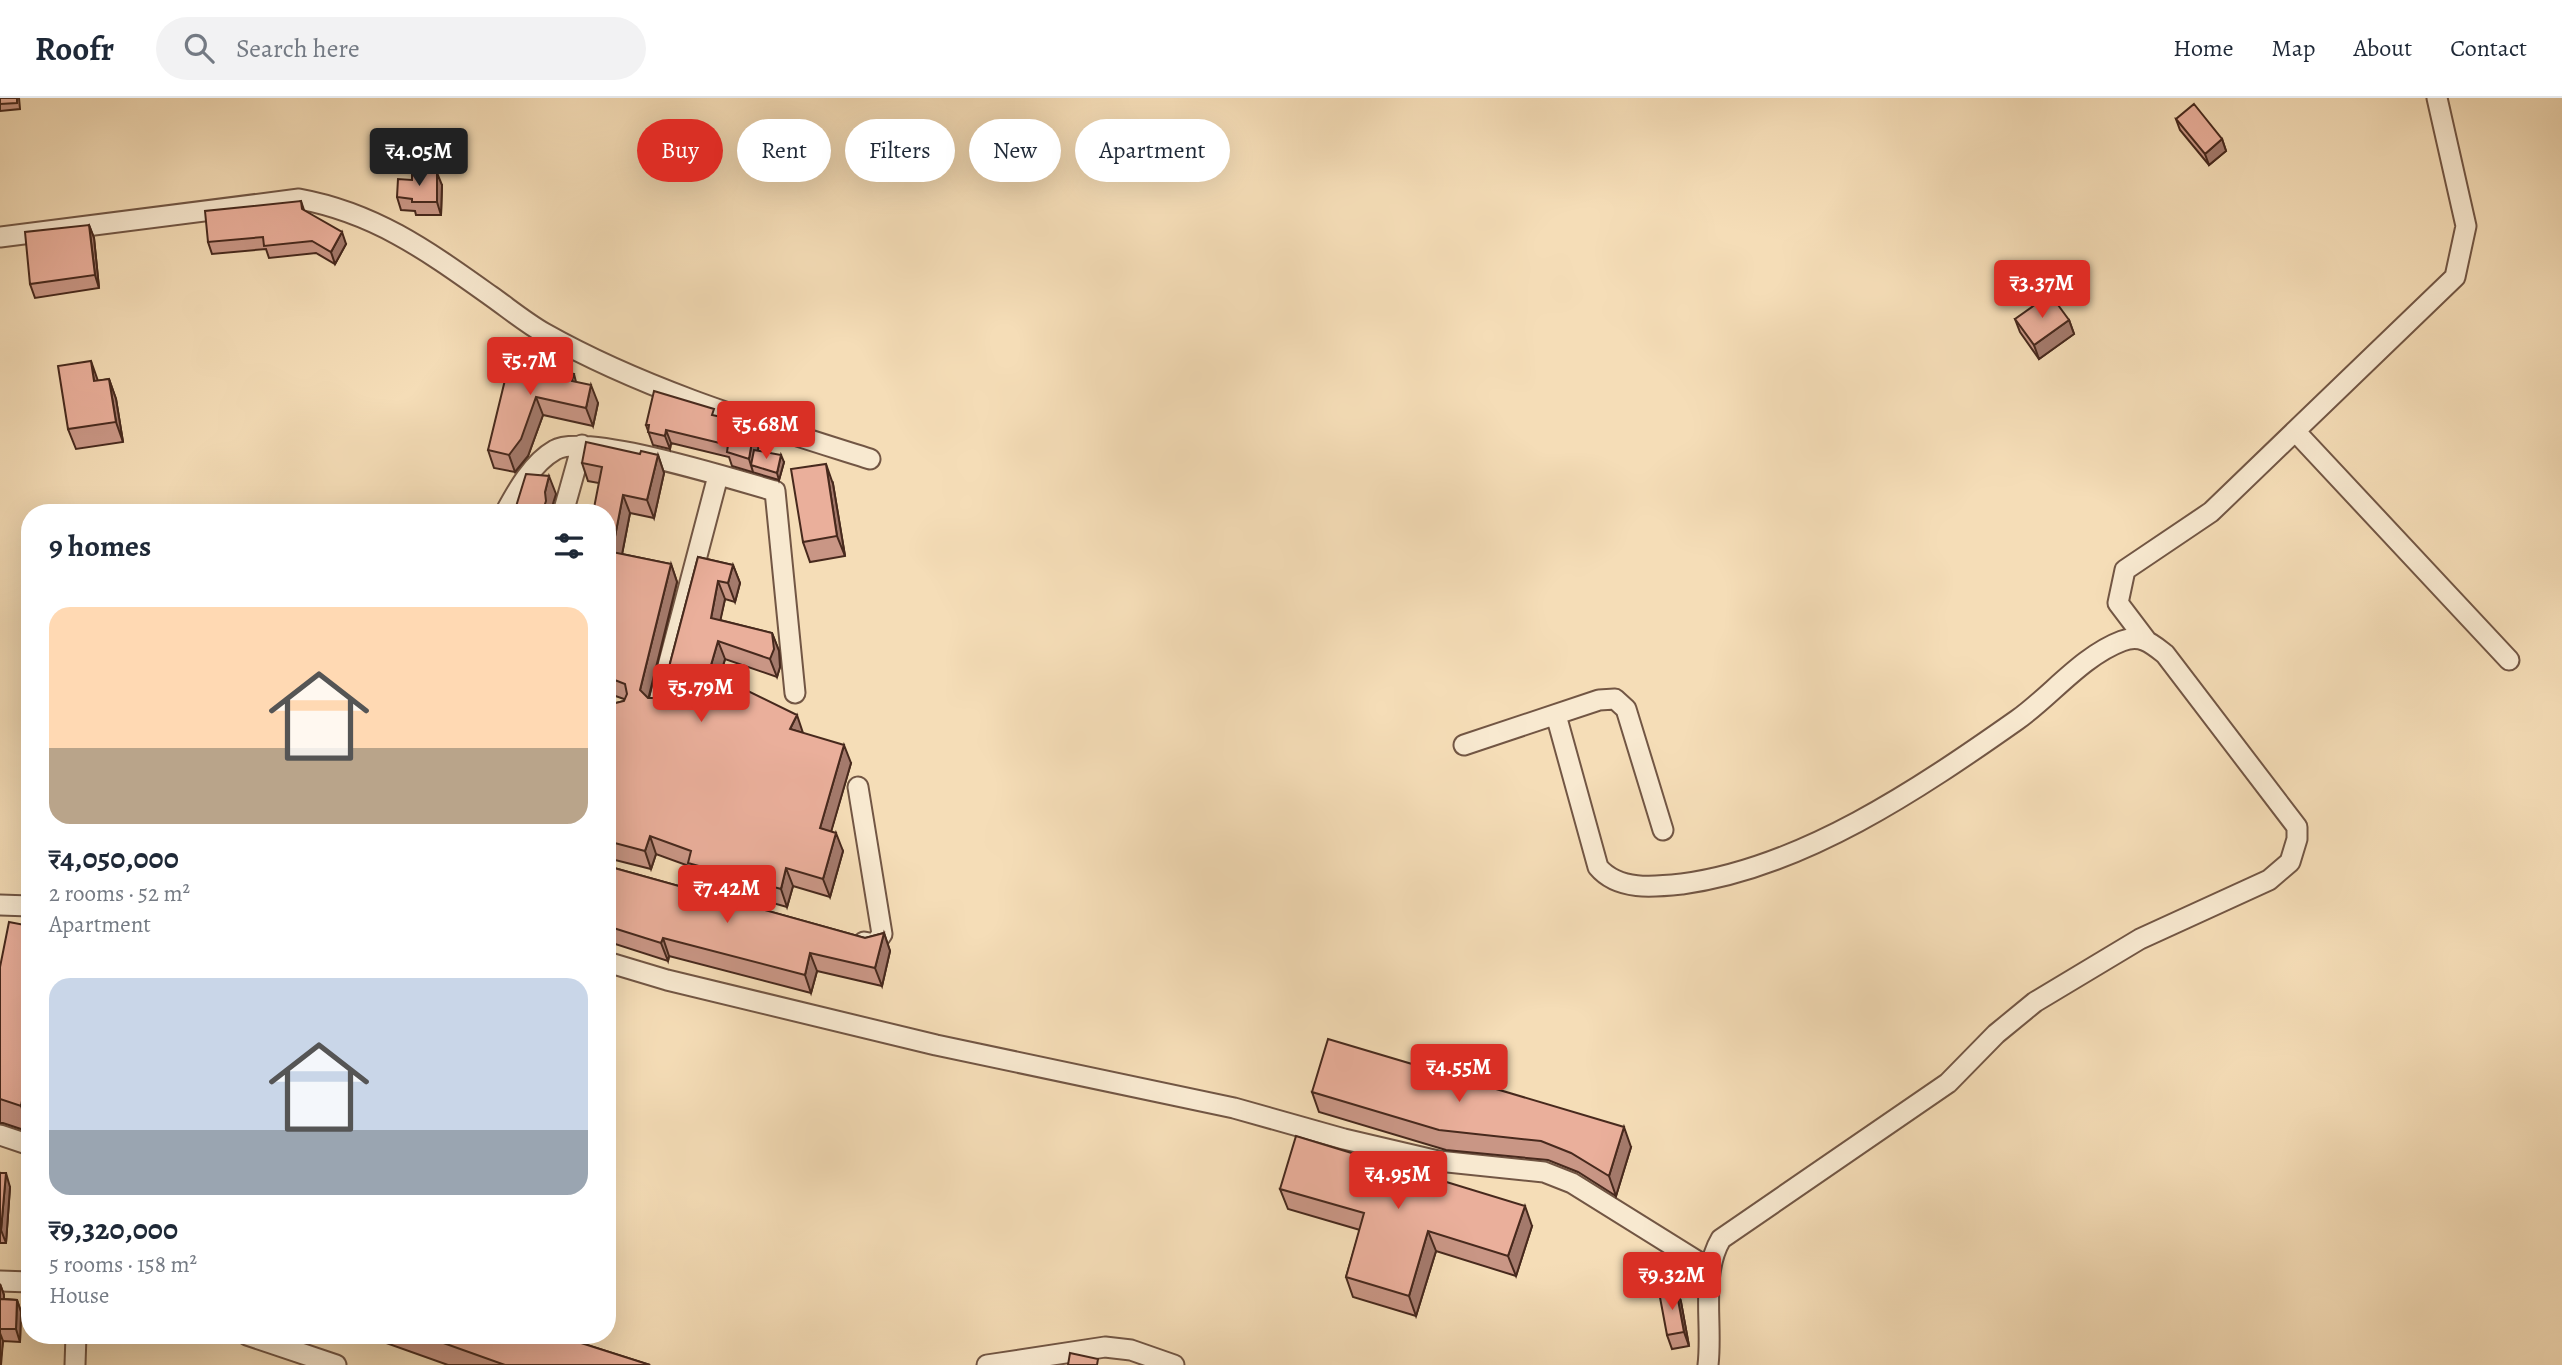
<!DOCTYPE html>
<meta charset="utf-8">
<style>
body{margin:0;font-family:Alegreya,serif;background:#f2f2f3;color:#1f2937;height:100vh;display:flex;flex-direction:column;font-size:26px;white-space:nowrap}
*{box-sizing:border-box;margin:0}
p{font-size:23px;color:#747a83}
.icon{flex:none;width:38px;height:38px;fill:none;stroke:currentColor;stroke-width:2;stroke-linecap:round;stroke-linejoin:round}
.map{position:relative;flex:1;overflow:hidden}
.details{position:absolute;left:21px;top:406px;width:595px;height:840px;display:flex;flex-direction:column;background:#fff;border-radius:28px;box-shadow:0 7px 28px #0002}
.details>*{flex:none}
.hud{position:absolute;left:637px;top:21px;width:665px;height:63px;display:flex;gap:14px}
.price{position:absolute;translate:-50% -60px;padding:0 16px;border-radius:7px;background:#d93025;color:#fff;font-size:23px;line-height:46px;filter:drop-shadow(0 2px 4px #0008)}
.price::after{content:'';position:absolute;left:50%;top:42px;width:21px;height:16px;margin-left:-10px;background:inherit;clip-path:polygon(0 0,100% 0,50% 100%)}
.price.selected{background:#222;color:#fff}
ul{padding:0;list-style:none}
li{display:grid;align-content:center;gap:14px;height:371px;padding:0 28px}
li span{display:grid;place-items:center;height:217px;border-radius:21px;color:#555}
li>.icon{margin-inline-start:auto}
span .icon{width:126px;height:126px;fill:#fffc;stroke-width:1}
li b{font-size:30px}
h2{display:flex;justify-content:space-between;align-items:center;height:84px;padding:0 28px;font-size:30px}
.pill{padding:0 24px;border-radius:32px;background:#fff;box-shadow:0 7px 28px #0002;font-size:24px;line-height:63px}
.pill.selected{background:#d93025;color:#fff}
header{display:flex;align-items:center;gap:42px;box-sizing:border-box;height:98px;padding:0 35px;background:#fff;border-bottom:2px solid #e0e1e3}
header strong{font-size:33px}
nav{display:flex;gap:38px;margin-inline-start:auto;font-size:24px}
.search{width:490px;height:63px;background:#f2f2f3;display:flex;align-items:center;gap:18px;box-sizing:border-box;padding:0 24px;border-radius:38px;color:#747a83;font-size:26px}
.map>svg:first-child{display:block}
</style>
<header>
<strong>Roofr</strong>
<div class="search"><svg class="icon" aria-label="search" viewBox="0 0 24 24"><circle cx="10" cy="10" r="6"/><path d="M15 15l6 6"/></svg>Search here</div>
<nav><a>Home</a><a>Map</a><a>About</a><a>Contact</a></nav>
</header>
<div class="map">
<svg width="2562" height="1267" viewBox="0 0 2562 1267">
<rect width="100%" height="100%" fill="#f5ddb7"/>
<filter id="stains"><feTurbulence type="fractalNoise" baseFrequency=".00286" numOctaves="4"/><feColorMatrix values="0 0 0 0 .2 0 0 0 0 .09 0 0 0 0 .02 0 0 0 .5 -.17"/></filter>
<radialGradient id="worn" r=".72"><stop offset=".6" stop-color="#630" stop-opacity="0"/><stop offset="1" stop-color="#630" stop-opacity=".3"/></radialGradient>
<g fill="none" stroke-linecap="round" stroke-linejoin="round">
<!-- street casing -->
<g stroke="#725644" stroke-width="23">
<path id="street" d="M 0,139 L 299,101 C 376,115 429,154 491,198 C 508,210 525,224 544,235 C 645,292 759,326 870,361
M 2295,333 L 2509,562
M 505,415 C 517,393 532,365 555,352 C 585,334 735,382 775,393 L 795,595
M 563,415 L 582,347
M 2146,542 L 2118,505 L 2125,472 L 2211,414 L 2455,179 L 2466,128 L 2437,0
M 658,606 L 718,378
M 1556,617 L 1598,769 C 1618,793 1654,789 1682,786 C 1802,770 1919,691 2017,622 C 2051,598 2082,558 2122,543 C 2141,536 2151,545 2165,556 L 2297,729 L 2297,741 L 2290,764 L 2269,782 L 2140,841 L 2035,904 L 1996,936 L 1948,985 L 1721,1141 C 1700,1176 1713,1227 1708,1267
M 1464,647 L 1599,602 L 1615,601 L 1626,611 L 1663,732
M 858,689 L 882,836 L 875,846 L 864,844
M 0,807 L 30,808
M 607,864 L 667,882 L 936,947 L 1234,1010 L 1344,1041 L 1438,1063 L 1544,1074 L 1572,1085 L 1710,1171
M 0,1037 L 30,1047
M 0,1183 L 30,1184
M 247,1237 L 336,1267
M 75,1267 L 76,1237
M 987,1267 L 1105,1249 L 1131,1252 L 1174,1267"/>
</g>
<!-- street -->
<use href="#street" stroke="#f8e9d0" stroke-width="19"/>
</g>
<!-- wall -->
<path fill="#c99685" stroke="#47291d" stroke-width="2" d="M 0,0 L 19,0 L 20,11 L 0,13 Z
M 2176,21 L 2222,41 L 2226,53 L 2209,67 L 2180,32 Z
M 412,82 L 442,87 L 441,117 L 416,117 L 415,113 L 401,112 L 397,99 Z
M 301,103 L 304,112 L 346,146 L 335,166 L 316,155 L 269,160 L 266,151 L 212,156 L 208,144 Z
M 89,127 L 94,140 L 99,190 L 35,200 L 30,186 Z
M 2015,221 L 2069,222 L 2074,236 L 2039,261 L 2020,234 Z
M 552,271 L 574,276 L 576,284 L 598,305 L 593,328 L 543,317 L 528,358 L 515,374 L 494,370 L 488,352 Z
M 109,281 L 116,301 L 123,344 L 76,351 L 68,331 L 98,283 Z
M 716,318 L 760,340 L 758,353 L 784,364 L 779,382 L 732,368 L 729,359 L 671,345 L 670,351 L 653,347 L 646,327 Z
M 640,356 L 658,357 L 664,375 L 654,420 L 630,415 L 622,456 L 671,466 L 677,484 L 649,600 L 654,600 L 663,592 L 698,459 L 733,467 L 740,485 L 735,504 L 725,501 L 720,522 L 772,535 L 779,553 L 780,569 L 777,579 L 725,561 L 720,579 L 803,635 L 851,665 L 831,733 L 843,753 L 830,799 L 793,788 L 787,809 L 694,783 L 689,768 L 656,756 L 651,771 L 607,760 L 607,604 L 612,606 L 624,603 L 624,601 L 610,596 L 607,597 L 607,415 L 599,385 L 588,383 L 582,365 Z
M 833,386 L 845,458 L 810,464 L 803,444 Z
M 607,768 L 865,840 L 884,835 L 890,853 L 882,888 L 817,873 L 811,895 L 669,858 L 668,863 L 612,845 L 610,841 L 607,841 Z
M 30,828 L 30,1034 L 3,1025 L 0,1025 L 0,869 Z
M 1312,994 L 1631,1049 L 1616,1098 L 1578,1074 L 1548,1062 L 1446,1052 L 1319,1014 Z
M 0,1075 L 10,1089 L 6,1145 L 0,1145 Z
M 1280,1091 L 1532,1128 L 1516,1178 L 1436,1153 L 1416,1218 L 1353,1199 L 1346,1179 L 1360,1132 L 1288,1111 Z
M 0,1186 L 4,1197 L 4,1201 L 17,1202 L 21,1214 L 20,1244 L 3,1243 L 0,1267 Z
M 1681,1204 L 1689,1248 L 1672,1251 L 1667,1237 Z
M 371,1237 L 556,1237 L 650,1267 L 448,1267 L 372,1240 Z"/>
<!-- shaded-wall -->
<path fill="#a47a6c" stroke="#47291d" stroke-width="2" d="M 2222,41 L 2226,53 L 2209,67 L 2205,56 Z
M 437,75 L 442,87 L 441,117 L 437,104 Z
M 89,127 L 94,140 L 99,190 L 95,177 Z
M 342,134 L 346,146 L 335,166 L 331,154 Z
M 2069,222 L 2074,236 L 2039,261 L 2034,247 Z
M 549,262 L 555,280 L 546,270 Z
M 91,263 L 98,283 L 94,283 Z
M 109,281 L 116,301 L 123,344 L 116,324 Z
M 591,287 L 598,305 L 593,328 L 586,310 Z
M 536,299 L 543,317 L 528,358 L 515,374 L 509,357 Z
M 755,326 L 760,340 L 755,368 L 751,367 L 753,374 L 749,361 Z
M 666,332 L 671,345 L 670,351 L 665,338 Z
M 658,357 L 664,375 L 654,420 L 647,402 Z
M 781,357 L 784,364 L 779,382 L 777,375 Z
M 826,366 L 833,386 L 845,458 L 837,438 Z
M 549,378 L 556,396 L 551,412 L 552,415 L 542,415 L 545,394 Z
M 623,397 L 630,415 L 619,472 L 612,454 Z
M 671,466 L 677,484 L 646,610 L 640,592 Z
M 733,467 L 740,485 L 735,504 L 728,485 Z
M 718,483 L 725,501 L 717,538 L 711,520 Z
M 772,535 L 779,553 L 780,569 L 777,579 L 770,561 Z
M 718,543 L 725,561 L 716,592 L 709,574 Z
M 797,617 L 803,635 L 790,631 Z
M 844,647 L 851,665 L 827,748 L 820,730 Z
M 836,735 L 843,753 L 830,799 L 823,781 Z
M 650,738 L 656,756 L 651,771 L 645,753 Z
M 786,770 L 793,788 L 787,809 L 781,791 Z
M 884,835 L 890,853 L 882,888 L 875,870 Z
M 663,840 L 669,858 L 668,863 L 661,845 Z
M 810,855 L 817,873 L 811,895 L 805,877 Z
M 27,977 L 30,984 L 30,1033 L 21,1008 Z
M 1624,1029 L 1631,1049 L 1616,1098 L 1609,1078 Z
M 6,1075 L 10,1089 L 6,1145 L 1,1132 Z
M 1525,1108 L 1532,1128 L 1516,1178 L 1508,1158 Z
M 1428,1133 L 1436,1153 L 1416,1218 L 1409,1198 Z
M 0,1186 L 4,1197 L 4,1214 L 0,1203 Z
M 1676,1191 L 1681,1204 L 1689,1248 L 1684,1234 Z
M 17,1202 L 21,1214 L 20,1244 L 16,1231 Z
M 0,1235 L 3,1243 L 1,1267 L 0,1267 Z"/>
<!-- building -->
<path fill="#eaaf9b" stroke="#47291d" stroke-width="2" d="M 0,0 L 17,0 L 17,5 L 0,6 Z
M 2194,6 L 2222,41 L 2205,56 L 2176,21 Z
M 412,75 L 437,75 L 437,104 L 412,104 L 412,101 L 397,99 L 398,81 L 412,82 Z
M 301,103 L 302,111 L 342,134 L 331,154 L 312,143 L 264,148 L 263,139 L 208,144 L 205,113 Z
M 89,127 L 95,177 L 30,186 L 25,134 Z
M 2050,196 L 2069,222 L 2034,247 L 2015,221 Z
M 512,253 L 549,262 L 546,270 L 574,276 L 572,283 L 591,287 L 586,310 L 536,299 L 521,341 L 509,357 L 488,352 Z
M 91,263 L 94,283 L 109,281 L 116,324 L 68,331 L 58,268 Z
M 654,293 L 714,311 L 712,317 L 755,326 L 749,361 L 727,354 L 728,347 L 666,332 L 665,338 L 648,334 L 649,327 L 646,327 Z
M 586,344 L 640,356 L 641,353 L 658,357 L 647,402 L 623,397 L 612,454 L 671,466 L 640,592 L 648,600 L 654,600 L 663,592 L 698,459 L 733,467 L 728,485 L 718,483 L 711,520 L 772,535 L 774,551 L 770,561 L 718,543 L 709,574 L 797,617 L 790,631 L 844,647 L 820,730 L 836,735 L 823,781 L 786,770 L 781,791 L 688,765 L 691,753 L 650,738 L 645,753 L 607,743 L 607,604 L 612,606 L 624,603 L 627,596 L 625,586 L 607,579 L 607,415 L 593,415 L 602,369 L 582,365 Z
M 754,352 L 781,357 L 777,375 L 751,367 Z
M 826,366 L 837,438 L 803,444 L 791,371 Z
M 526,376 L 549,378 L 545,394 L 546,403 L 542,415 L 514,415 Z
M 607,768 L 865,840 L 884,835 L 875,870 L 810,855 L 805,877 L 663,840 L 661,845 L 607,828 Z
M 9,824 L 30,828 L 30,978 L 27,977 L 21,1008 L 0,1001 L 0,869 Z
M 1328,941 L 1624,1029 L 1609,1078 L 1571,1055 L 1541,1043 L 1439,1032 L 1312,994 Z
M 1296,1038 L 1525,1108 L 1508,1158 L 1428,1133 L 1409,1198 L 1346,1179 L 1364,1115 L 1280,1091 Z
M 0,1075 L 6,1075 L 1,1132 L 0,1132 Z
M 1676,1191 L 1684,1234 L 1667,1237 L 1659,1194 Z
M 0,1201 L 17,1202 L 16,1231 L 0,1231 Z
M 421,1237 L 556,1237 L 650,1267 L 505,1267 Z
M 1070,1255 L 1098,1261 L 1097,1267 L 1068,1267 Z"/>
<rect width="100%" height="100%" filter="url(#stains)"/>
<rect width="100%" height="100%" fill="url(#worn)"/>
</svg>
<b class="price selected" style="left:419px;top:90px">₹4.05M</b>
<b class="price" style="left:2042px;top:222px">₹3.37M</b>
<b class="price" style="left:530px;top:299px">₹5.7M</b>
<b class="price" style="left:766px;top:363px">₹5.68M</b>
<b class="price" style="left:701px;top:626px">₹5.79M</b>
<b class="price" style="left:727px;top:827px">₹7.42M</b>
<b class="price" style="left:1459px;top:1006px">₹4.55M</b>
<b class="price" style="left:1398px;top:1113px">₹4.95M</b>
<b class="price" style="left:1672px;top:1214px">₹9.32M</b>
<div class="hud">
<a class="pill selected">Buy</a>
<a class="pill">Rent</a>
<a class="pill">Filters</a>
<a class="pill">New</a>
<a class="pill">Apartment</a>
</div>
<section class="details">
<h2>9 homes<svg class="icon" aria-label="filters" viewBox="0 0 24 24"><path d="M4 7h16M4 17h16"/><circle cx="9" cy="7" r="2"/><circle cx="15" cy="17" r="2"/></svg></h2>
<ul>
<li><span style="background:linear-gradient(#ffd9b3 65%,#b9a48a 0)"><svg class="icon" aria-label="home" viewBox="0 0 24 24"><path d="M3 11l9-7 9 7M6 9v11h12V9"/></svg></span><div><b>₹4,050,000</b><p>2 rooms · 52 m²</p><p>Apartment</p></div></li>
<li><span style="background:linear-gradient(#c9d6e8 70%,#9aa5b1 0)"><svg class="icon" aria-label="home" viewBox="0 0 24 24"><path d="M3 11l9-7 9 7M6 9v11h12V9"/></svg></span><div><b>₹9,320,000</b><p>5 rooms · 158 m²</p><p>House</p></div></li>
</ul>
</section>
</div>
